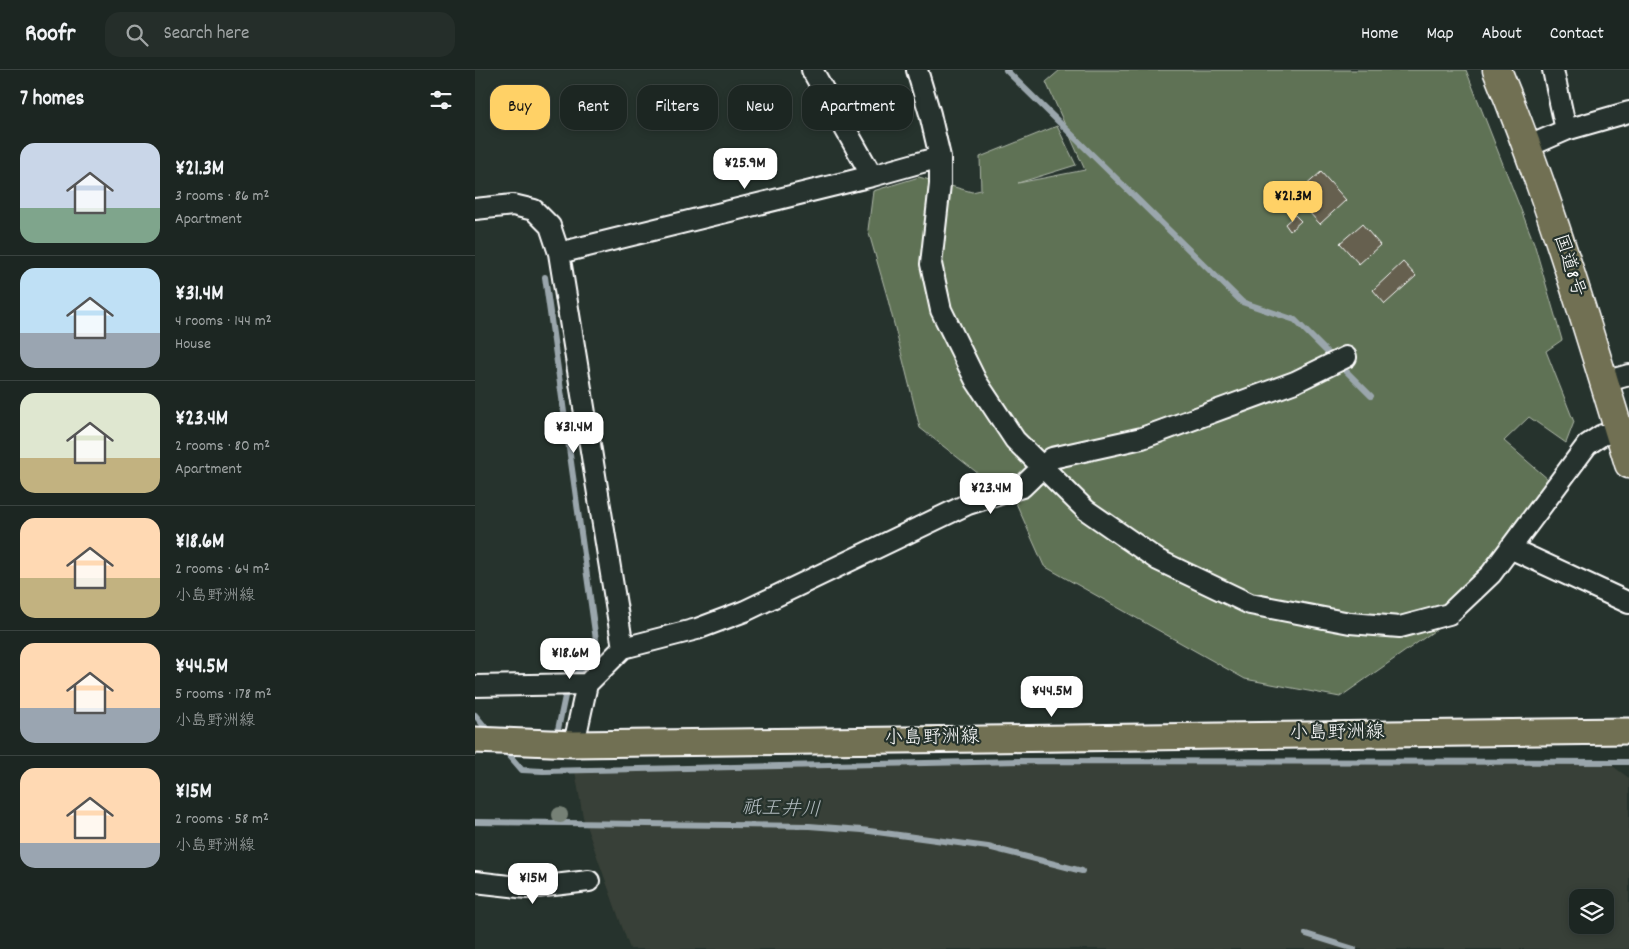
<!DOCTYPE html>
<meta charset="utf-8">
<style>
body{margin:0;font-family:Dekko,"Klee One",sans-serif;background:#252e2a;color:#f1f3f6;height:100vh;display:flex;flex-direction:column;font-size:19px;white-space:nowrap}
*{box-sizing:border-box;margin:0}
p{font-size:16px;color:#a0a5a5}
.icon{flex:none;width:28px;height:28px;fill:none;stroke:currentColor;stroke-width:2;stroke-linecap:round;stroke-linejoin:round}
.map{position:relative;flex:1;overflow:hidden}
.panel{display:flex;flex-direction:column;background:#1c2622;width:475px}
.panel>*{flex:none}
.top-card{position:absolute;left:15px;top:15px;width:475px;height:45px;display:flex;gap:10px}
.controls{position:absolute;left:1094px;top:819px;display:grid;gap:10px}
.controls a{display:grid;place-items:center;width:45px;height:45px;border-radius:10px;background:#1c2622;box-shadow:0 2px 8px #0003,0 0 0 1px #3a4340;font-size:25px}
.price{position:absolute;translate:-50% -42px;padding:0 11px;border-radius:10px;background:#fff;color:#222;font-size:16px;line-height:32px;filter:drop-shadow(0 1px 2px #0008)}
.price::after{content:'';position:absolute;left:50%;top:30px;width:15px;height:11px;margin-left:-8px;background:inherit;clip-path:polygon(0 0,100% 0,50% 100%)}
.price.active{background:#ffd166;color:#111}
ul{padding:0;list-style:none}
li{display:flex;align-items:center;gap:15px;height:125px;padding:0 20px}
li+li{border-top:1px solid #3a4340}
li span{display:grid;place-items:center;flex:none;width:140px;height:100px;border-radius:15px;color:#555}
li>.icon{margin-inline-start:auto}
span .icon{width:60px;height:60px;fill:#fffc;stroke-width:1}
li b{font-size:21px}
h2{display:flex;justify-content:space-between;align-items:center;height:60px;padding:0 20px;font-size:21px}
.chip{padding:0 18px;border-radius:15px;background:#1c2622;box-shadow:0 2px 8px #0003,0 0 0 1px #3a4340;font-size:18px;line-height:45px}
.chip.active{background:#ffd166;color:#111}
header{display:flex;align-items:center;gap:30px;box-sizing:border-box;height:70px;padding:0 25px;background:#1c2622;border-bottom:1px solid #3a4340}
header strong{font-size:24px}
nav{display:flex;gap:28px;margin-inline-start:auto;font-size:18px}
.search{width:350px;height:45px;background:#252e2a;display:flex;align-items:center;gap:12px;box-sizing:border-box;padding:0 18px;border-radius:15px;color:#a0a5a5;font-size:19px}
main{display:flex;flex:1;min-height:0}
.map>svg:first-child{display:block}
</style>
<header>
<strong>Roofr</strong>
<div class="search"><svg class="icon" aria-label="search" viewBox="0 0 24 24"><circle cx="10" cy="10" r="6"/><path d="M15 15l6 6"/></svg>Search here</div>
<nav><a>Home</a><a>Map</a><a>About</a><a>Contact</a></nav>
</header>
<main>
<section class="panel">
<h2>7 homes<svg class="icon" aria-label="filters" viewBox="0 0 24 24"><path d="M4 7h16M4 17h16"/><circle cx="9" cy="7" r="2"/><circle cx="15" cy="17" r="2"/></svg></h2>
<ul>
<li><span style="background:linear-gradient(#c9d6e8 65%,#7fa58c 0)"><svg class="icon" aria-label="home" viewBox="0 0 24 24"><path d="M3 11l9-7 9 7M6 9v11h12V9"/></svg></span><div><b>¥21.3M</b><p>3 rooms · 86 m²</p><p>Apartment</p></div></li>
<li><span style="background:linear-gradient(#bfe0f5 65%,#9aa5b1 0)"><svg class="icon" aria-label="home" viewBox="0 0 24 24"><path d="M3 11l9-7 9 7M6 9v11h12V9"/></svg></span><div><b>¥31.4M</b><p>4 rooms · 144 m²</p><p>House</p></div></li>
<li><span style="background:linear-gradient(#dfe7d0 65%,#c2b280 0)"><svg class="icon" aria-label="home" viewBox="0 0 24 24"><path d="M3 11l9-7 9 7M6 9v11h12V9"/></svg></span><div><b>¥23.4M</b><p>2 rooms · 80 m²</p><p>Apartment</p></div></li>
<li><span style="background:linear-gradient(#ffd9b3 60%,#c2b280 0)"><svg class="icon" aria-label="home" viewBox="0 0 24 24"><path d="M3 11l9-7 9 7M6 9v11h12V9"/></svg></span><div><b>¥18.6M</b><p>2 rooms · 64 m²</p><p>小島野洲線</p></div></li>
<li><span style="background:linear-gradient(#ffd9b3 65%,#9aa5b1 0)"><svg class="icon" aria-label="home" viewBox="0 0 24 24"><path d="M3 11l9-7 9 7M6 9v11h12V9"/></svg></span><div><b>¥44.5M</b><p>5 rooms · 178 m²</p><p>小島野洲線</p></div></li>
<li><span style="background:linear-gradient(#ffd9b3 75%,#9aa5b1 0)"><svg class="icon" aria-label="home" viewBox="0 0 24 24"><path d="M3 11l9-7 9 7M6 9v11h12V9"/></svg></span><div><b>¥15M</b><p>2 rooms · 58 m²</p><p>小島野洲線</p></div></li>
</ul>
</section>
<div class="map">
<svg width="1154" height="879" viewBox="0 0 1154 879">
<rect width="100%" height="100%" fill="#26332d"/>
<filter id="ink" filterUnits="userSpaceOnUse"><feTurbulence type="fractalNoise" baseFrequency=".02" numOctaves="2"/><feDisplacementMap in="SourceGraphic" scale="10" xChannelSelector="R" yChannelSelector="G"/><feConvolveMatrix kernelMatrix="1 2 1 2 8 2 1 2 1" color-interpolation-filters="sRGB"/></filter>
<g filter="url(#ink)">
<!-- built -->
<path fill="#394037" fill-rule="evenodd" d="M 1132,692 L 1154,708 L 1154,879 L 155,879 L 108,747 L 100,701 L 566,693 ZM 1102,828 L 1130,828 L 1130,855 L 1102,855 Z"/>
<!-- green -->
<path fill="#5f7255" stroke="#afb8aa" d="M 585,0 L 991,0 L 1059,173 L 1087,270 L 1071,281 L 1099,352 L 1091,373 L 1054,347 L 1029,371 L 1074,410 L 969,554 L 865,627 L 770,609 L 569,496 L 541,433 L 445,358 L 412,226 L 393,160 L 398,121 L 444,107 L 497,122 L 506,120 L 505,87 L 582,56 L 601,95 L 543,113 L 610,100 L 571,12 Z"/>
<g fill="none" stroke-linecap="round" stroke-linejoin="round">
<!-- stream -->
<path stroke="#9aa6ac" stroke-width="6" d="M 531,0 L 767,232 L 820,250 L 896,326
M 70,207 L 123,584 L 93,612 L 82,664
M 0,645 L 15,663
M 28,678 L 47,700 L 68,701 L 547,691 L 1154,692
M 0,752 L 334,756 L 387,760 L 513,777 L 607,801
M 831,864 L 879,879"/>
</g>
<!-- building -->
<path fill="#66604f" stroke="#fff" d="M 846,102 L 871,130 L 845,154 L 819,126 Z
M 820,145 L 826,151 L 815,161 L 810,154 Z
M 887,154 L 905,175 L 884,194 L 865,173 Z
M 928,192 L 941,206 L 910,234 L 898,220 Z"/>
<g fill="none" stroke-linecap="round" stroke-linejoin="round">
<!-- minor casing -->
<g stroke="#fff" stroke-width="24">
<path id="minor" d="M 337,0 L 397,106
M 442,0 L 455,44 L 465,87 L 465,114 L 456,194 L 466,240 L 501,311 L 540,370 L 611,440 L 683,490 L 775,534 L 875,553 L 925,557 L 974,544 L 1016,504 L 1112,375 L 1127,365 L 1144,362
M 1078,0 L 1091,60
M 1052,77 L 1091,60 L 1154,42
M 0,139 L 38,135 L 59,140 L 75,156 L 84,183 L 148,578
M 84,183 L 397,106 L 465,87
M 1129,312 L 1154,305
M 1035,478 L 1154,533
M 0,616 L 112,614
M 99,674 L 112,614 L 148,578 L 222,559 L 270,541 L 493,434 L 547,417 L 577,388 L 667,368 L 820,312 L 871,287
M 0,812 L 52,818 L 114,811"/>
</g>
<!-- major casing -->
<g stroke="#fff" stroke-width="29">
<path id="major" d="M 0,670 L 99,674 L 1154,661"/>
</g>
<!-- highway casing -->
<g stroke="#fff" stroke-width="31">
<path id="highway" d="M 1022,0 C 1075,129 1114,262 1154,394"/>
</g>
<!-- minor -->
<use href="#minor" stroke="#26332d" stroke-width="20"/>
<!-- major -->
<use href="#major" stroke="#716f52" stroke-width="25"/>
<!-- highway -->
<use href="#highway" stroke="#716f52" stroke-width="28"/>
</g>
<!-- trees -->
<circle fill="#768176" cx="85" cy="745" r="8"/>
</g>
<g text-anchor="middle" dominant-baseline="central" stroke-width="4.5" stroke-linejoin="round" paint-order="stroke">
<!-- street labels -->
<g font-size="19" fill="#fff" stroke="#26332d">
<text transform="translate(1093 196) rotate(72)">国道8号</text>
<text transform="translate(862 664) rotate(-1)">小島野洲線</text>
<text transform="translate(457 669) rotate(-1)">小島野洲線</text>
</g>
<!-- water labels -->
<g font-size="20" font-style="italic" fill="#b3bcc0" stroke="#26332d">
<text transform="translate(306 740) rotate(2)">祇王井川</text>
</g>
</g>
</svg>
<div class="controls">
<a><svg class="icon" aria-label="layers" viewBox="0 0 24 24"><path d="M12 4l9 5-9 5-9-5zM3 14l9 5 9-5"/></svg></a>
</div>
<b class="price" style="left:270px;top:120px">¥25.9M</b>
<b class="price active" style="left:818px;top:153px">¥21.3M</b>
<b class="price" style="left:99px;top:384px">¥31.4M</b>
<b class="price" style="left:516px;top:445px">¥23.4M</b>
<b class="price" style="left:95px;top:610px">¥18.6M</b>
<b class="price" style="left:577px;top:648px">¥44.5M</b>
<b class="price" style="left:58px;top:835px">¥15M</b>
<div class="top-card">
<a class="chip active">Buy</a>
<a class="chip">Rent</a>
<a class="chip">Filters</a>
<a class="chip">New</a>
<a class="chip">Apartment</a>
</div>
</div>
</main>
